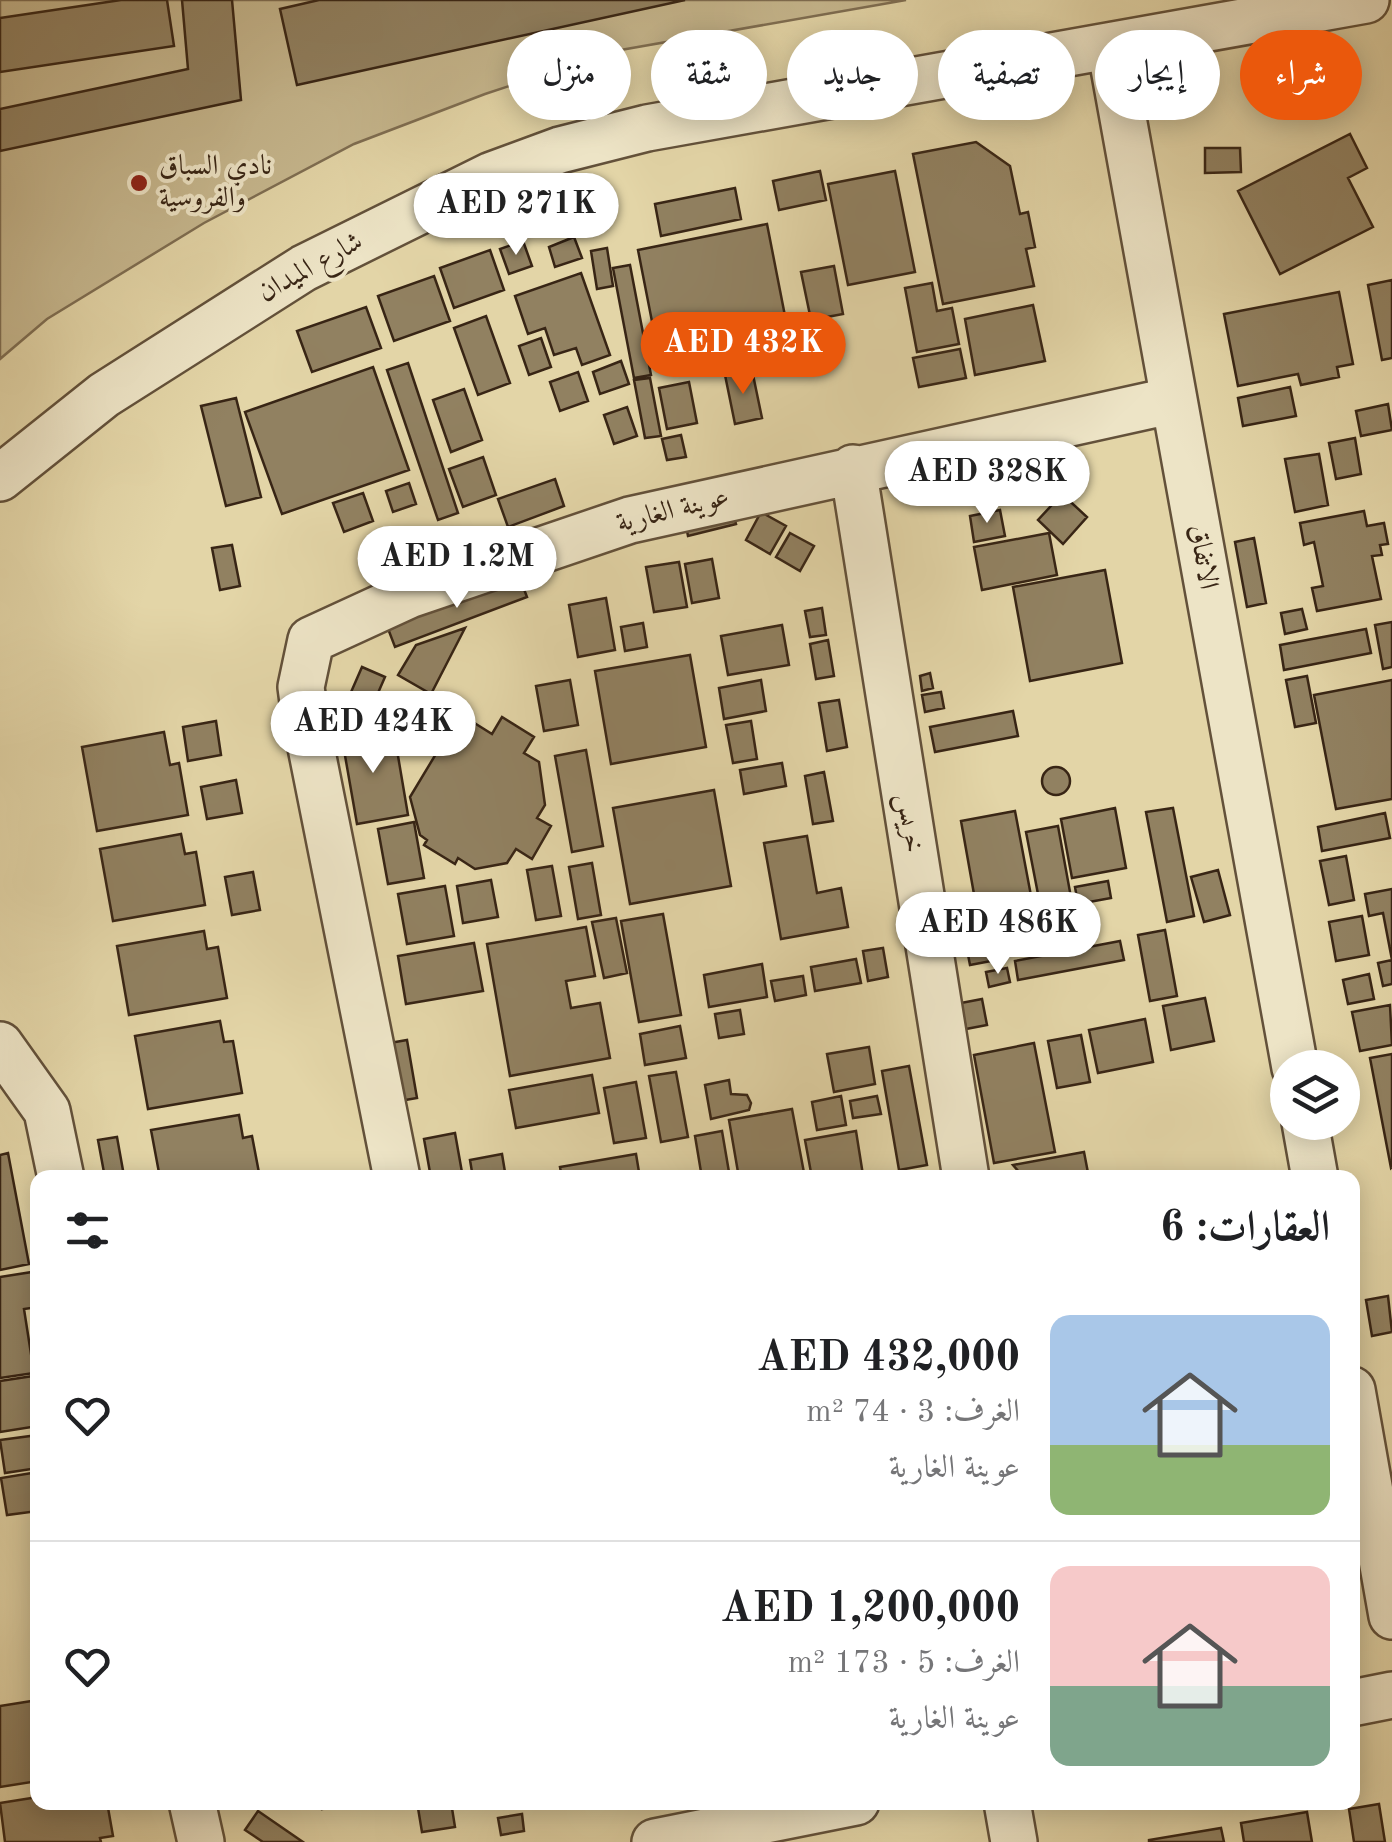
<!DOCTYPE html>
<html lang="ar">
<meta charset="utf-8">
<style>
body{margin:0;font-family:"Old Standard TT",Amiri,serif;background:#f6f6f6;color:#202124;direction:rtl;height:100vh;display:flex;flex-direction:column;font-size:38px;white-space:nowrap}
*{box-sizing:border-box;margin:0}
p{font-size:32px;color:#757577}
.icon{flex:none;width:55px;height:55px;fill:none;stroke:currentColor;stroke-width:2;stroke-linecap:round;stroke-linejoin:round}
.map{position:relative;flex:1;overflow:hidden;direction:ltr}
.sheet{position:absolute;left:30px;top:1170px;width:1330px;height:640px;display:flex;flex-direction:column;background:#fff;border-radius:20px;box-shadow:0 5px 25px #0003;direction:rtl}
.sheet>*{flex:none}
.top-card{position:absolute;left:30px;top:30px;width:1332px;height:90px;direction:rtl;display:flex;gap:20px}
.fabs{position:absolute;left:1270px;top:1050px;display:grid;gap:20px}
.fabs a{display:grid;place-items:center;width:90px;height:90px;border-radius:50%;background:#fff;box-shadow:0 5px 25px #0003;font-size:50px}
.price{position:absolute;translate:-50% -85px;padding:0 22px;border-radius:35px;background:#fff;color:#222;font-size:32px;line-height:65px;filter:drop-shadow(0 2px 5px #0008)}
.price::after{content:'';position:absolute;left:50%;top:60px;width:30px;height:22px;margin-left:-15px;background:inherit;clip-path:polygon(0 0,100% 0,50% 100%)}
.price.active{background:#ea580c;color:#fff}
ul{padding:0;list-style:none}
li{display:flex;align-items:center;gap:30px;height:250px;padding:0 30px}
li+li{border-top:2px solid #e0e0e0}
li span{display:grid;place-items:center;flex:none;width:280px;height:200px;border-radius:20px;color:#555}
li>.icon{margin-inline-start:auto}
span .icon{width:120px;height:120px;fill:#fffc;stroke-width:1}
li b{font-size:42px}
h2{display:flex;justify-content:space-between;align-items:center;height:120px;padding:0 30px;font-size:42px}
.chip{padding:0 35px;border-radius:45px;background:#fff;box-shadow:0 5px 25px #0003;font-size:35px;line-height:90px}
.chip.active{background:#ea580c;color:#fff}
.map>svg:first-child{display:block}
</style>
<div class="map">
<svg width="1392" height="1842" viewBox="0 0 1392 1842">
<rect width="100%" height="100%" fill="#e3d5a7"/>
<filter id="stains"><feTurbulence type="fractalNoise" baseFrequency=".002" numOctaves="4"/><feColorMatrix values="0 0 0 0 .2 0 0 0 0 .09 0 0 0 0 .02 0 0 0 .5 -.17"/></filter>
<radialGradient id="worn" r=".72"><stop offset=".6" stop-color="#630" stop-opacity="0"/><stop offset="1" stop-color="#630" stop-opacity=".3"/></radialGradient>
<!-- green -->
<path fill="#c6b78e" stroke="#7f6e52" stroke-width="2.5" d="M 0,0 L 906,0 L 615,51 L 485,94 L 354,144 L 204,223 L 47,319 L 0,359 Z"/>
<!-- building -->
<path fill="#918161" stroke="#382515" stroke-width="2.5" d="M 121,0 L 167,0 L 174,46 L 0,72 L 0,18 Z
M 182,0 L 232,0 L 241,100 L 0,151 L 0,109 L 188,69 Z
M 319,0 L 685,0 L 297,85 L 280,9 Z
M 1350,134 L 1367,168 L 1348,178 L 1373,227 L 1280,274 L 1238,191 Z
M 976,142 L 1010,166 L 1020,214 L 1028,212 L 1035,247 L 1026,249 L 1034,286 L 943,304 L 913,154 Z
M 1205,148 L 1240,148 L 1241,172 L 1205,173 Z
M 820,171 L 826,200 L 779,210 L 773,181 Z
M 895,171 L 915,272 L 848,285 L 828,184 Z
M 735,188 L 741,219 L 661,236 L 655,204 Z
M 767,224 L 786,321 L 657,347 L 638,250 Z
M 574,237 L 582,258 L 555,267 L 549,247 Z
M 523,241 L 532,266 L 509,274 L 500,249 Z
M 607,248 L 613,286 L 597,289 L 591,251 Z
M 490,250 L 504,290 L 454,308 L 440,268 Z
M 630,265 L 651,375 L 634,378 L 613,268 Z
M 834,266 L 843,314 L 811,320 L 801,272 Z
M 581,273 L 610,355 L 582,365 L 576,348 L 554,355 L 545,328 L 528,334 L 515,296 Z
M 434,276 L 450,321 L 394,341 L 378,296 Z
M 1392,280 L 1392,358 L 1382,360 L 1368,285 Z
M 932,283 L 937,311 L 952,308 L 959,344 L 917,352 L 905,288 Z
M 1339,292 L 1353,364 L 1337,367 L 1339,377 L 1301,385 L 1298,374 L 1238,386 L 1224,314 Z
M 1033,305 L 1045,361 L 975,375 L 965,319 Z
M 366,307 L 381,348 L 312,372 L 297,331 Z
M 486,316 L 510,383 L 478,395 L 454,328 Z
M 541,338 L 551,367 L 529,375 L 519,346 Z
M 720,340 L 726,365 L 698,370 L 693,345 Z
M 960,349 L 966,378 L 919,387 L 913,358 Z
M 621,361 L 629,384 L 600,394 L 593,372 Z
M 408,363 L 458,513 L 438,520 L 387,370 Z
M 373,367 L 409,470 L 282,514 L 245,412 Z
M 752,370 L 762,418 L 735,424 L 725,375 Z
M 578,372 L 588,401 L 560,411 L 550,382 Z
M 650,378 L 661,436 L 645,438 L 634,380 Z
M 689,382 L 697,423 L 667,429 L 659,388 Z
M 1290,387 L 1296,416 L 1243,426 L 1238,398 Z
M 464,389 L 482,440 L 451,452 L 433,400 Z
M 236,398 L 261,497 L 226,506 L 201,406 Z
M 1388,404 L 1392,430 L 1361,436 L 1356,411 Z
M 627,407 L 637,436 L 614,444 L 604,415 Z
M 681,435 L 686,457 L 667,460 L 662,439 Z
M 1355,438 L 1361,474 L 1336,479 L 1329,443 Z
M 1319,454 L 1328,505 L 1295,512 L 1285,459 Z
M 483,457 L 496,495 L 463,507 L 449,469 Z
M 555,479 L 564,506 L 508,527 L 498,499 Z
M 409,483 L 416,504 L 393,512 L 386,491 Z
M 363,493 L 373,521 L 344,532 L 333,503 Z
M 1062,494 L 1087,517 L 1063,544 L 1038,520 Z
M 731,505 L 736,524 L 688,536 L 684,516 Z
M 1000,510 L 1005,536 L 974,542 L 970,516 Z
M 1364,511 L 1367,526 L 1384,523 L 1388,544 L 1380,545 L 1382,555 L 1372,556 L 1381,599 L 1317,611 L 1312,588 L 1323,586 L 1314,542 L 1304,545 L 1300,523 Z
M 761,512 L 786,526 L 770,554 L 746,540 Z
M 790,533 L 814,546 L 800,571 L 776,557 Z
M 1049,533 L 1057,575 L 982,590 L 974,547 Z
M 1254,538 L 1266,603 L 1247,607 L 1235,542 Z
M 232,545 L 240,586 L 220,590 L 212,548 Z
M 712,559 L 719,598 L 692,603 L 685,564 Z
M 679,562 L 687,607 L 654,612 L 646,567 Z
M 1105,570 L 1122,663 L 1030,681 L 1013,587 Z
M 519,576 L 527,597 L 395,647 L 387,626 Z
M 606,598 L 615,650 L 578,657 L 569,605 Z
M 822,608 L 826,635 L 810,637 L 805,611 Z
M 1302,609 L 1307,629 L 1285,634 L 1281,613 Z
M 1392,622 L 1392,667 L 1383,669 L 1375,625 Z
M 643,623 L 647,647 L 625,651 L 621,627 Z
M 782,625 L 789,665 L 728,675 L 721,636 Z
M 465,628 L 431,694 L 398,675 L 416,645 Z
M 1366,629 L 1371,653 L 1284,670 L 1280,645 Z
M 828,640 L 834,676 L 816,679 L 810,644 Z
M 690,655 L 706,747 L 611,764 L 595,671 Z
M 362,667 L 385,677 L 371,709 L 348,699 Z
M 930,673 L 933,688 L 922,691 L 920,676 Z
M 1307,676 L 1316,723 L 1295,727 L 1286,680 Z
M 570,680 L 578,725 L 544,731 L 536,686 Z
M 761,680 L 766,711 L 724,719 L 719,688 Z
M 1392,680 L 1392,799 L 1336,809 L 1314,695 Z
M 941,692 L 944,708 L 925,712 L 922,695 Z
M 839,700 L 847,747 L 827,751 L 819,703 Z
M 1013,711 L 1018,736 L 935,752 L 930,727 Z
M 460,714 L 492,734 L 502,717 L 534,737 L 524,753 L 539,762 L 545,805 L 537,818 L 551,826 L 532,859 L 516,849 L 507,863 L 475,869 L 458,858 L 455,864 L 424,845 L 427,840 L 420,835 L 410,797 Z
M 216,721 L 221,755 L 188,761 L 183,727 Z
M 751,721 L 757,759 L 733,763 L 726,725 Z
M 356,724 L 397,750 L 408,815 L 357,824 L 340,727 Z
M 164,732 L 170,765 L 179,763 L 188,815 L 97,831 L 82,747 Z
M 586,750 L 603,846 L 572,852 L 555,756 Z
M 782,763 L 786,786 L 744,794 L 740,770 Z
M1042 781a14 14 0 1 1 28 0a14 14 0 1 1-28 0Z
M 824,772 L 833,821 L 813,824 L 805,776 Z
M 236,780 L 242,813 L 207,819 L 201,787 Z
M 714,790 L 731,886 L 630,904 L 613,808 Z
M 1115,808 L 1126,868 L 1072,878 L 1061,819 Z
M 1173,808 L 1194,916 L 1167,922 L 1146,812 Z
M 1015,811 L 1032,901 L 977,911 L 961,821 Z
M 1385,813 L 1390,838 L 1322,851 L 1318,827 Z
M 414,822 L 424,878 L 388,884 L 378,829 Z
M 1058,826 L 1074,914 L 1043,920 L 1026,832 Z
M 181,834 L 185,854 L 196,852 L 205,905 L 113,921 L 100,849 Z
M 807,836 L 817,893 L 841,888 L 848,927 L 781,939 L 764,843 Z
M 1346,856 L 1354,900 L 1329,905 L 1320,861 Z
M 592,863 L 601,915 L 578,919 L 569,867 Z
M 552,866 L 561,916 L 536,920 L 527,870 Z
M 1218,870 L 1230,915 L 1204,922 L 1191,877 Z
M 253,872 L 260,910 L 232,915 L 225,877 Z
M 491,880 L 498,917 L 463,923 L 457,886 Z
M 1108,881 L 1111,898 L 1078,904 L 1075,887 Z
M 445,886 L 454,936 L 407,944 L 398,894 Z
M 1392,889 L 1392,984 L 1383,986 L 1378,963 L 1392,960 L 1383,913 L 1369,916 L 1365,894 Z
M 663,914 L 681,1015 L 639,1022 L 621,921 Z
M 1362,916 L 1369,955 L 1336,961 L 1329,922 Z
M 616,918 L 627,973 L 604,978 L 592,922 Z
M 1027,918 L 1033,943 L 998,950 L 993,924 Z
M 586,927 L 595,976 L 566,981 L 571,1008 L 600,1003 L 610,1058 L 510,1076 L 487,944 Z
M 1165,930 L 1177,996 L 1150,1001 L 1138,935 Z
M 204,931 L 207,949 L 218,947 L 227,998 L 129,1015 L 117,946 Z
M 987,934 L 991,961 L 970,965 L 965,939 Z
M 1120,941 L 1124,960 L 1018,980 L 1015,961 Z
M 474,943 L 483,991 L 406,1004 L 398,956 Z
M 883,948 L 888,977 L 868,981 L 863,951 Z
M 856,959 L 861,983 L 815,991 L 811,967 Z
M 762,964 L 767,997 L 709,1007 L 704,975 Z
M 1007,968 L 1010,982 L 989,987 L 986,972 Z
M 1369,974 L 1374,999 L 1348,1004 L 1343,980 Z
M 803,976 L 806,995 L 775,1001 L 771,981 Z
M 1205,998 L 1214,1041 L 1171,1050 L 1163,1006 Z
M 982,999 L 987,1025 L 966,1029 L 961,1003 Z
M 1390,1005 L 1392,1045 L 1360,1051 L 1352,1012 Z
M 740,1010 L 744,1034 L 719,1038 L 715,1014 Z
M 1145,1019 L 1153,1062 L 1098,1073 L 1089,1030 Z
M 220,1021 L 224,1042 L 233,1041 L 242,1093 L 148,1109 L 135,1036 Z
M 680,1026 L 686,1058 L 645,1065 L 640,1034 Z
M 1081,1035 L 1090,1082 L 1057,1088 L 1048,1041 Z
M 407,1040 L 417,1098 L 388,1103 L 378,1045 Z
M 1034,1043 L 1055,1152 L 994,1163 L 974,1055 Z
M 869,1047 L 875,1084 L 834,1092 L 827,1054 Z
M 1392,1054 L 1392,1167 L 1391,1168 L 1370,1058 Z
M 909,1066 L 927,1165 L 899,1170 L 882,1071 Z
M 676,1072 L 688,1137 L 661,1142 L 649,1076 Z
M 592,1075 L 599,1113 L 516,1128 L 509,1090 Z
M 729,1080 L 731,1094 L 747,1095 L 751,1103 L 749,1110 L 711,1119 L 705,1085 Z
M 636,1082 L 646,1138 L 614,1143 L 604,1088 Z
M 841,1096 L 846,1125 L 817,1130 L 812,1102 Z
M 877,1096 L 881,1114 L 853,1118 L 850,1101 Z
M 792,1109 L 805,1178 L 739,1178 L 729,1120 Z
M 239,1115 L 243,1138 L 252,1136 L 260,1178 L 160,1178 L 151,1130 Z
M 722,1131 L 730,1178 L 702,1178 L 695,1136 Z
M 856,1131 L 863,1175 L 812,1178 L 805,1140 Z
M 455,1133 L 463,1178 L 431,1178 L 424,1139 Z
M 117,1137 L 124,1176 L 105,1178 L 98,1140 Z
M 1084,1152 L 1089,1178 L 1024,1178 L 1013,1165 Z
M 8,1153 L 29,1264 L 0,1270 L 0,1155 Z
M 502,1154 L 506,1178 L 473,1178 L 470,1160 Z
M 636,1154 L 640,1178 L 562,1178 L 560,1167 Z
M 32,1272 L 38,1307 L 24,1309 L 34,1373 L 0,1378 L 0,1277 Z
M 1388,1296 L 1392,1332 L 1372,1336 L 1366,1300 Z
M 33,1376 L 38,1426 L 0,1432 L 0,1381 Z
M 38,1435 L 38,1468 L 5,1473 L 0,1440 Z
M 38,1472 L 38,1511 L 7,1515 L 1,1478 Z
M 38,1700 L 38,1781 L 0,1787 L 0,1706 Z
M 38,1797 L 38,1802 L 107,1802 L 113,1836 L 100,1838 L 101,1842 L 5,1842 L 0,1803 Z
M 293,1802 L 361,1802 L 322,1809 L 321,1803 L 294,1807 Z
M 417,1802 L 451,1802 L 455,1827 L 422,1832 Z
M 1379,1804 L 1385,1842 L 1354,1842 L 1349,1809 Z
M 258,1811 L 303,1842 L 263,1842 L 245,1830 Z
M 1307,1812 L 1312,1842 L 1244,1842 L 1241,1823 Z
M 522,1814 L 524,1831 L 501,1835 L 498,1818 Z
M 1221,1828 L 1224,1842 L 1149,1842 L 1149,1840 Z"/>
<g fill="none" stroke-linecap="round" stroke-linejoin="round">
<!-- minor casing -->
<g stroke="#63513a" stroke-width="50">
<path id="minor" d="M 1110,46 L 1295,1068
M 853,468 L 966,1178
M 0,478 L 104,395 L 304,268 L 492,175 L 560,150 L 647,128 L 1366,0
M 0,1045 L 47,1111 L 61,1178
M 1305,1122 L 1315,1178
M 397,1178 L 305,717 L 301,687 L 311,640 L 409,595 L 630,520 L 1174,400
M 1352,1390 L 1392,1616
M 1352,1703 L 1392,1695
M 192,1802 L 201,1842
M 1007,1802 L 1014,1842
M 655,1842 L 856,1802"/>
</g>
<!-- minor -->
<use href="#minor" stroke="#ede4c6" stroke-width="45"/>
</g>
<!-- markers -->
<circle fill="#8f2418" stroke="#ede4c6" stroke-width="4" cx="139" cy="183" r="10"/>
<g text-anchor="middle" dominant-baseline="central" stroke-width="8" stroke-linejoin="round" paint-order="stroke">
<!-- poi labels -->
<g font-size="28" fill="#382515" stroke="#ede4c6" text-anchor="start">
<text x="159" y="167">نادي السباق<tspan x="159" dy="32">والفروسية</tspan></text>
</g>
<!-- street labels -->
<g font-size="28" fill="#382515" stroke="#ede4c6">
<text transform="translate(311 268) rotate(-29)">شارع الميدان</text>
<text transform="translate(673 511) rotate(-14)">عوينة الغارية</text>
<text transform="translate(1202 557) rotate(80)">الاتفاق</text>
<text transform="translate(909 823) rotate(81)">خريس</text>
</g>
</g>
<rect width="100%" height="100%" filter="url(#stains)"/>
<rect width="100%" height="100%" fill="url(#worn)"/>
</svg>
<div class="fabs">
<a><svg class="icon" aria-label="layers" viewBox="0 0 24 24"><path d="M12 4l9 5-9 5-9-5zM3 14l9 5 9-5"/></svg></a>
</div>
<b class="price" style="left:516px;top:258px">AED 271K</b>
<b class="price active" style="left:743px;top:397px">AED 432K</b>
<b class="price" style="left:987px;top:526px">AED 328K</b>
<b class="price" style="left:457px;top:611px">AED 1.2M</b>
<b class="price" style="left:373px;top:776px">AED 424K</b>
<b class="price" style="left:998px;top:977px">AED 486K</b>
<div class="top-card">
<a class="chip active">شراء</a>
<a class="chip">إيجار</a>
<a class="chip">تصفية</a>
<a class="chip">جديد</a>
<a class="chip">شقة</a>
<a class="chip">منزل</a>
</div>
<section class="sheet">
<h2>العقارات: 6<svg class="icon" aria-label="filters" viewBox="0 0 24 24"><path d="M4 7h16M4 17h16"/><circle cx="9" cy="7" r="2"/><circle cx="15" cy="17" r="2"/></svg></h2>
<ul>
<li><span style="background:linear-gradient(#a9c7e8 65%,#8fb573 0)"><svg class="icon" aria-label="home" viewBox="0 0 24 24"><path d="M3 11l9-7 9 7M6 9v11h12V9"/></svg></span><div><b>AED 432,000</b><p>الغرف: 3 · 74 m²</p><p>عوينة الغارية</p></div><svg class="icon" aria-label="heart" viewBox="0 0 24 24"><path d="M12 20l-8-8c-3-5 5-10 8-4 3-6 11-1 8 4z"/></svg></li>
<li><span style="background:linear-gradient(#f6c9c9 60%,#7fa58c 0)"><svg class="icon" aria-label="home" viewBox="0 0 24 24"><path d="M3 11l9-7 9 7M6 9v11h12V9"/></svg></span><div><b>AED 1,200,000</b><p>الغرف: 5 · 173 m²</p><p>عوينة الغارية</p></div><svg class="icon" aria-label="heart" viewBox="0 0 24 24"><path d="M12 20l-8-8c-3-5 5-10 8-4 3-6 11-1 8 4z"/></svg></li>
</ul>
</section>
</div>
